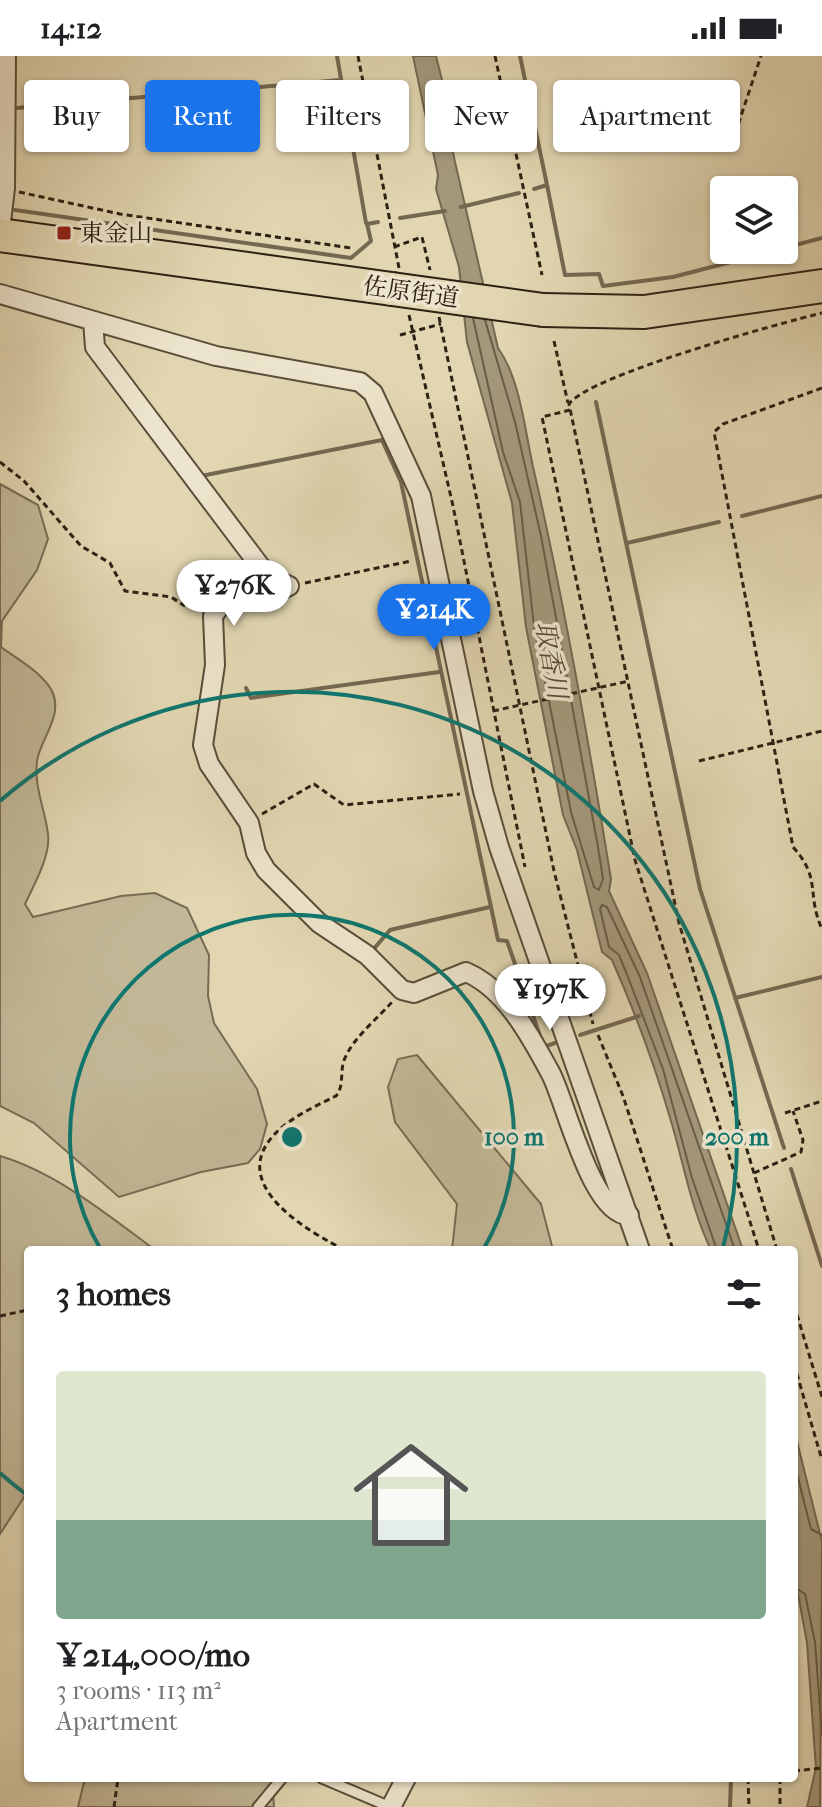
<!DOCTYPE html>
<meta charset="utf-8">
<style>
body{margin:0;font-family:"IM FELL French Canon","Noto Serif JP",serif;background:#f2f2f2;color:#202124;height:100vh;display:flex;flex-direction:column;font-size:30px;white-space:nowrap}
*{box-sizing:border-box;margin:0}
p{font-size:26px;color:#757577}
.icon{flex:none;width:44px;height:44px;fill:none;stroke:currentColor;stroke-width:2;stroke-linecap:round;stroke-linejoin:round}
.map{position:relative;flex:1;overflow:hidden}
.sheet{position:absolute;left:24px;top:1190px;width:774px;height:536px;display:flex;flex-direction:column;background:#fff;border-radius:8px;box-shadow:0 2px 6px #0004}
.sheet>*{flex:none}
.top-card{position:absolute;left:24px;top:24px;width:774px;height:72px;display:flex;gap:16px}
.buttons{position:absolute;left:710px;top:120px;display:grid;gap:16px}
.buttons a{display:grid;place-items:center;width:88px;height:88px;border-radius:8px;background:#fff;box-shadow:0 2px 6px #0004;font-size:40px}
.price{position:absolute;translate:-50% -68px;padding:0 18px;border-radius:28px;background:#fff;color:#222;font-size:26px;line-height:52px;filter:drop-shadow(0 2px 4px #0008)}
.price::after{content:'';position:absolute;left:50%;top:48px;width:24px;height:18px;margin-left:-12px;background:inherit;clip-path:polygon(0 0,100% 0,50% 100%)}
.price.active{background:#1a73e8;color:#fff}
ul{padding:0;list-style:none}
li{display:grid;align-content:center;gap:16px;height:424px;padding:0 32px}
li span{display:grid;place-items:center;height:248px;border-radius:8px;color:#555}
li>.icon{margin-inline-start:auto}
span .icon{width:144px;height:144px;fill:#fffc;stroke-width:1}
li b{font-size:34px}
h2{display:flex;justify-content:space-between;align-items:center;height:96px;padding:0 32px;font-size:34px}
.chip{padding:0 28px;border-radius:8px;background:#fff;box-shadow:0 2px 6px #0004;font-size:28px;line-height:72px}
.chip.active{background:#1a73e8;color:#fff}
.status{display:flex;justify-content:space-between;align-items:center;height:56px;padding:0 40px;background:#fff;direction:ltr}
.status svg{height:22px;fill:currentColor}
.map>svg:first-child{display:block}
</style>
<div class="status"><b>14:12</b><svg viewBox="0 0 49 12"><path d="M0 12V9h3v3zM5 12V6h3v6zM10 12V3h3v9zM15 12V0h3v12zM26 1h20v11H26zM47 4h2v5h-2z"/></svg></div>
<div class="map">
<svg width="822" height="1751" viewBox="0 0 822 1751">
<rect width="100%" height="100%" fill="#e1d6b1"/>
<filter id="stains"><feTurbulence type="fractalNoise" baseFrequency=".0025" numOctaves="4"/><feColorMatrix values="0 0 0 0 .2 0 0 0 0 .09 0 0 0 0 .02 0 0 0 .5 -.17"/></filter>
<radialGradient id="worn" r=".72"><stop offset=".6" stop-color="#630" stop-opacity="0"/><stop offset="1" stop-color="#630" stop-opacity=".3"/></radialGradient>
<!-- green -->
<path fill="#c2b796" stroke="#786c54" stroke-width="2" d="M 0,428 L 38,449 L 48,483 L 37,514 L 2,565 L 1,591 C 17,603 42,616 52,635 C 64,660 40,683 37,705 C 34,732 45,753 48,778 C 51,799 34,829 25,848 L 33,861 L 121,840 L 155,837 L 187,852 L 209,899 L 208,940 L 214,967 L 257,1033 L 267,1068 L 260,1093 L 248,1107 L 201,1116 L 119,1141 L 34,1067 L 0,1050 Z
M 417,999 L 541,1148 L 553,1194 L 452,1194 L 457,1148 L 395,1066 L 388,1031 L 398,1003 Z
M 0,1100 C 57,1117 108,1159 155,1194 L 28,1194 L 28,1435 L 0,1478 Z
M 85,1722 L 272,1722 L 274,1751 L 78,1751 Z"/>
<!-- water -->
<path fill="#a4987b" stroke="#746851" stroke-width="2" d="M 413,0 L 436,0 L 448,48 L 445,57 L 455,106 L 498,292 C 521,324 525,377 534,415 C 565,550 589,687 611,823 L 609,835 L 647,917 L 743,1194 L 711,1194 C 691,1152 684,1109 671,1065 C 655,1010 635,956 612,904 L 602,896 L 577,794 L 563,759 L 526,571 L 512,447 L 467,286 L 459,211 L 436,133 L 438,119 Z
M 794,1373 L 822,1486 L 820,1751 L 807,1751 L 816,1712 L 807,1587 L 794,1516 Z"/>
<g fill="none" stroke-linecap="round" stroke-linejoin="round">
<!-- shore -->
<path stroke="#685c47" stroke-width="2" d="M 473,262 L 503,396 L 520,446 L 534,570 L 571,756 L 594,831 L 599,834 L 603,823 L 598,791 L 541,480 L 515,366 L 485,264
M 717,1194 L 692,1122 L 663,1013 L 628,921 L 619,899 L 609,891 L 600,853 L 602,849 L 607,851 L 640,921 L 735,1194
M 794,1406 L 811,1473 L 822,1479
M 794,1531 L 805,1538 L 815,1586 L 822,1679"/>
<!-- stream -->
<path stroke="#746851" stroke-width="4" d="M 337,0 L 366,167
M 520,0 L 547,129
M 17,52 L 341,24
M 534,133 L 547,129 L 565,219 L 599,218 L 603,230 L 673,221 L 777,194
M 461,151 L 519,137
M 15,154 L 351,202 L 371,185 L 367,168 L 378,166
M 400,162 L 445,155
M 784,192 L 822,182
M 596,346 L 700,833 L 784,1092
M 201,420 L 382,384 L 401,426 L 498,884 L 507,885 L 544,991 L 555,987
M 742,460 L 822,440
M 627,487 L 719,466
M 246,632 L 251,642 L 439,616
M 372,895 L 390,874 L 490,851
M 735,942 L 822,921
M 580,979 L 639,960
M 791,1113 L 822,1210
M 730,1751 L 731,1722"/>
<!-- lane casing -->
<g stroke="#5a4e3a" stroke-width="13">
<path id="lane" d="M 322,1722 L 390,1751
M 258,1751 L 282,1722"/>
</g>
<!-- street casing -->
<g stroke="#5a4e3a" stroke-width="22">
<path id="street" d="M 0,174 L 5,132 L 6,0
M 0,238 L 216,300 L 360,326 L 373,337 L 421,440 L 483,735 L 499,791 L 640,1194
M 93,265 L 95,291 L 260,510 L 272,522 L 289,530 L 271,539 L 221,549 L 213,560 L 215,609 L 203,689 L 209,708 L 249,767 L 256,797 L 266,814 L 319,867 L 367,899 L 402,934 L 414,937 L 466,916 C 506,933 531,981 551,1018 C 566,1047 592,1160 629,1159
M 391,1751 L 406,1722"/>
</g>
<!-- highway casing -->
<g stroke="#2d2113" stroke-width="36">
<path id="highway" d="M 0,179 L 392,233
M 543,254 L 644,256 L 822,230"/>
</g>
<!-- path -->
<path stroke="#2d2113" stroke-width="3" stroke-dasharray="6 4" stroke-linecap="butt" d="M 358,0 L 399,212
M 495,0 L 542,219
M 732,87 L 761,0
M 19,136 L 120,158 L 351,192
M 394,191 L 422,181 L 430,214
M 409,259 L 453,450 L 525,811
M 439,261 L 554,815 L 593,968
M 400,279 L 441,268
M 554,285 L 568,347
M 822,332 L 723,368 L 714,376 L 793,791 C 822,823 806,838 822,873
M 570,354 L 542,361 L 635,804 L 759,1194
M 0,406 L 24,425 L 81,490 L 110,507 L 125,535 L 171,541 L 185,550
M 305,527 L 411,505
M 493,655 L 629,625
M 699,705 L 822,675
M 262,758 L 314,728 L 344,749 L 460,738
M 598,979 L 623,1040 L 673,1194
M 785,1057 L 822,1045
M 754,1117 L 801,1096 L 803,1084 L 793,1055
M 345,1194 C 311,1177 233,1133 269,1085 C 284,1064 314,1051 336,1040 C 345,1029 339,1015 345,1002 C 354,981 377,963 392,946
M 777,1194 L 679,867 L 569,348 C 588,320 780,267 822,257
M 794,1249 L 822,1341
M 0,1260 L 28,1254
M 794,1308 L 822,1404
M 794,1715 L 822,1712
M 748,1722 L 749,1751
M 780,1722 L 780,1751
M 114,1751 L 118,1722"/>
<!-- lane -->
<use href="#lane" stroke="#ece4cc" stroke-width="9"/>
<!-- street -->
<use href="#street" stroke="#ece4cc" stroke-width="18"/>
<!-- highway -->
<use href="#highway" stroke="#e1d6b1" stroke-width="32"/>
<!-- highway-bridge casing -->
<g stroke="#2d2113" stroke-width="36" stroke-linecap="butt">
<path id="highway-bridge" d="M 392,233 L 543,254"/>
</g>
<!-- highway-bridge -->
<use href="#highway-bridge" stroke="#e1d6b1" stroke-width="32"/>
</g>
<!-- distance rings -->
<g fill="none" stroke="#0f766e" stroke-width="4">
<path d="M101 1194A222 222 0 1 1 483 1194"/>
<path d="M27 1439A445 445 0 0 1 0 1417M0 745A445 445 0 0 1 723 1192"/>
</g>
<!-- markers -->
<rect fill="#8f2418" stroke="#ece4cc" stroke-width="3" x="56" y="169" width="16" height="16" rx="4"/>
<g text-anchor="middle" dominant-baseline="central" stroke-width="7" stroke-linejoin="round" paint-order="stroke">
<!-- poi labels -->
<g font-size="24" fill="#2d2113" stroke="#ece4cc" text-anchor="start">
<text x="80" y="177">東金山</text>
</g>
<!-- street labels -->
<g font-size="24" fill="#2d2113" stroke="#ece4cc">
<text transform="translate(411 236) rotate(8)">佐原街道</text>
</g>
<!-- water labels -->
<g font-size="26" font-style="italic" fill="#574b37" stroke="#ece4cc">
<text transform="translate(551 604) rotate(80)">取香川</text>
</g>
</g>
<circle cx="292" cy="1081" r="12" fill="#0f766e" stroke="#ece4cc" stroke-width="4"/>
<g font-size="24" text-anchor="middle" font-weight="bold" fill="#0f766e" stroke="#ece4cc" stroke-width="7" stroke-linejoin="round" paint-order="stroke">
<text x="514" y="1089">100 m</text>
<text x="737" y="1089">200 m</text>
</g>
<rect width="100%" height="100%" filter="url(#stains)"/>
<rect width="100%" height="100%" fill="url(#worn)"/>
</svg>
<div class="buttons">
<a><svg class="icon" aria-label="layers" viewBox="0 0 24 24"><path d="M12 4l9 5-9 5-9-5zM3 14l9 5 9-5"/></svg></a>
</div>
<b class="price" style="left:234px;top:572px">¥276K</b>
<b class="price active" style="left:434px;top:596px">¥214K</b>
<b class="price" style="left:550px;top:976px">¥197K</b>
<div class="top-card">
<a class="chip">Buy</a>
<a class="chip active">Rent</a>
<a class="chip">Filters</a>
<a class="chip">New</a>
<a class="chip">Apartment</a>
</div>
<section class="sheet">
<h2>3 homes<svg class="icon" aria-label="filters" viewBox="0 0 24 24"><path d="M4 7h16M4 17h16"/><circle cx="9" cy="7" r="2"/><circle cx="15" cy="17" r="2"/></svg></h2>
<ul>
<li><span style="background:linear-gradient(#dfe7d0 60%,#7fa58c 0)"><svg class="icon" aria-label="home" viewBox="0 0 24 24"><path d="M3 11l9-7 9 7M6 9v11h12V9"/></svg></span><div><b>¥214,000/mo</b><p>3 rooms · 113 m²</p><p>Apartment</p></div></li>
</ul>
</section>
</div>
